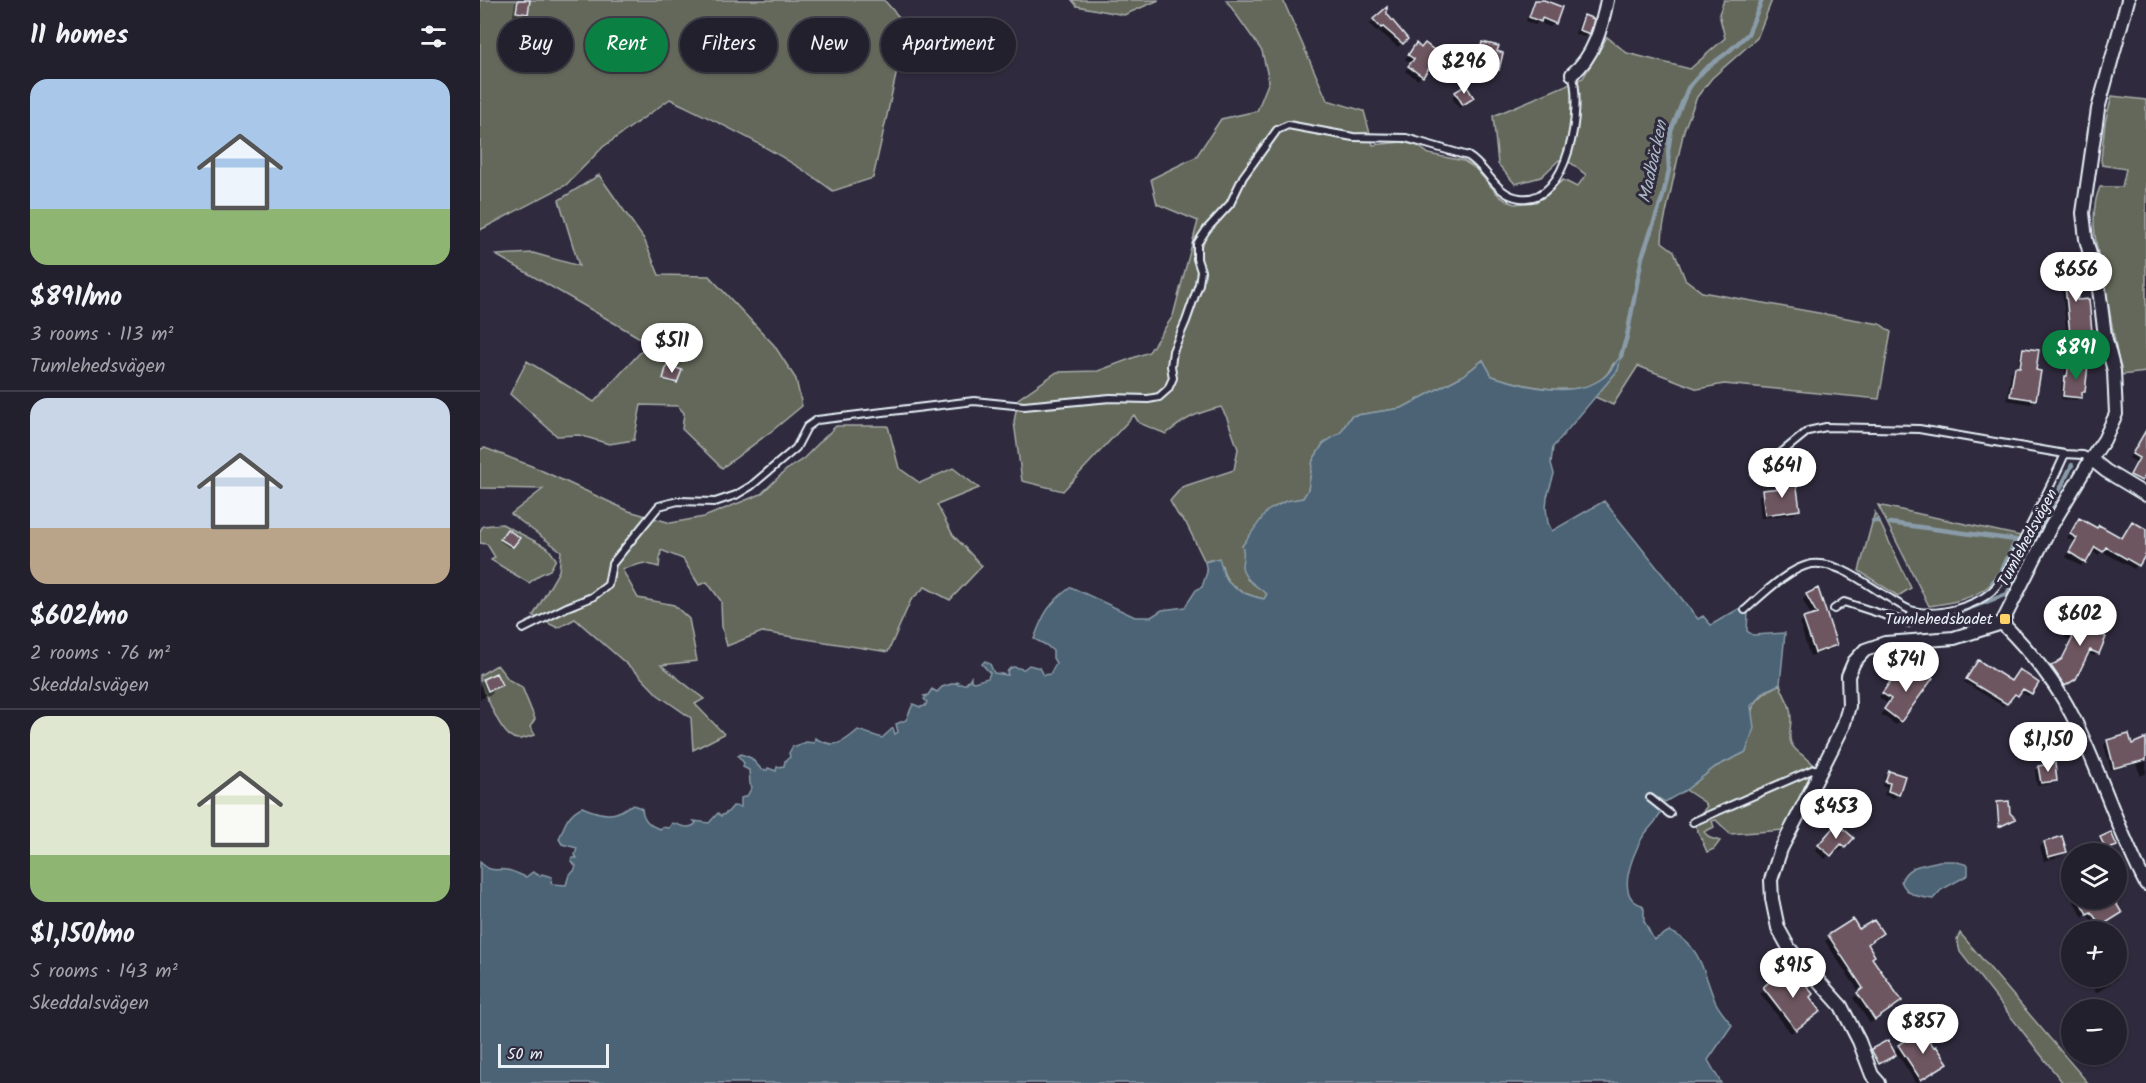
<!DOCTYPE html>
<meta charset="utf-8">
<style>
body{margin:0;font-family:Kalam,sans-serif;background:#2f2d3a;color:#f1f3f6;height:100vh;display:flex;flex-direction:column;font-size:22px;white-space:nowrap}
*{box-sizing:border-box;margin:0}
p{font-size:20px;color:#a3a3aa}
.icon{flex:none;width:33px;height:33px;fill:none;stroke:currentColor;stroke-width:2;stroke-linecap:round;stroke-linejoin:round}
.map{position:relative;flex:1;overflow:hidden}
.side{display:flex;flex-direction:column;background:#23202e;width:480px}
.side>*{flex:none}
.hud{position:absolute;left:18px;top:18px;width:570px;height:54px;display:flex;gap:12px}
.controls{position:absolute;left:1581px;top:843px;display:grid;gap:12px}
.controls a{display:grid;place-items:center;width:66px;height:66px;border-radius:50%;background:#23202e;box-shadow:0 2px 4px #0004,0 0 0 2px #403e4a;font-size:30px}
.scale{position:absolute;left:18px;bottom:15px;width:111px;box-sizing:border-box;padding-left:6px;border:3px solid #e8f1f8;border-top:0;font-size:16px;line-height:21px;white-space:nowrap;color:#e8f1f8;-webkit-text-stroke:4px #2f2a3d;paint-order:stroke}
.price{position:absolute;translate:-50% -51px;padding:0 14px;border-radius:21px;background:#fff;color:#222;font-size:20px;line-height:39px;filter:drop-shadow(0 2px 3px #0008)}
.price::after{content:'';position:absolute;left:50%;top:36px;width:18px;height:14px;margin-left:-9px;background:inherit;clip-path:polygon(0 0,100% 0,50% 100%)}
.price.selected{background:#0b8043;color:#fff}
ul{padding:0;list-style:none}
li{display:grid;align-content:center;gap:12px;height:318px;padding:0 30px}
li+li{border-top:2px solid #403e4a}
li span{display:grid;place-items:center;height:186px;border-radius:18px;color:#555}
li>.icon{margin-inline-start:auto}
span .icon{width:108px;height:108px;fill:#fffc;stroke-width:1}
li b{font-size:26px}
h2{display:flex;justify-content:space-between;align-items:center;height:72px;padding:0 30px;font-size:26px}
.chip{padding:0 21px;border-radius:27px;background:#23202e;box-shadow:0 2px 4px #0004,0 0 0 2px #403e4a;font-size:21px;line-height:54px}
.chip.selected{background:#0b8043;color:#fff}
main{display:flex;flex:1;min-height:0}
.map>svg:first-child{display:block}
</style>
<main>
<section class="side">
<h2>11 homes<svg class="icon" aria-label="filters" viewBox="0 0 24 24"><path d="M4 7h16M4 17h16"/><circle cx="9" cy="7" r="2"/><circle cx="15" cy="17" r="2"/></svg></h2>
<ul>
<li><span style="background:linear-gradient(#a9c7e8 70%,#8fb573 0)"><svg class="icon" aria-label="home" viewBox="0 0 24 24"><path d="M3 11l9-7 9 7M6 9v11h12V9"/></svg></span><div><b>$891/mo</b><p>3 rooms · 113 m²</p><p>Tumlehedsvägen</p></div></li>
<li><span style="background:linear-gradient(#c9d6e8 70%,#b9a48a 0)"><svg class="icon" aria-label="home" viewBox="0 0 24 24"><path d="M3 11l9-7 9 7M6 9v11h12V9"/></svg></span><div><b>$602/mo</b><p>2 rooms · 76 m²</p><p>Skeddalsvägen</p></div></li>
<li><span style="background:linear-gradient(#dfe7d0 75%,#8fb573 0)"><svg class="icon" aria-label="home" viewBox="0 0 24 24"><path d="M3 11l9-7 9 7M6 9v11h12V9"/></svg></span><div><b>$1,150/mo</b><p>5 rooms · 143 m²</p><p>Skeddalsvägen</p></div></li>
</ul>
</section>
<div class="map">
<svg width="1666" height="1083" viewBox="0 0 1666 1083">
<rect width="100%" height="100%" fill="#2f2a3d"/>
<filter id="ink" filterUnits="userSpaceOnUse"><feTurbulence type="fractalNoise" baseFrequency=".0167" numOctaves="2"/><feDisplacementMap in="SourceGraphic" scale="12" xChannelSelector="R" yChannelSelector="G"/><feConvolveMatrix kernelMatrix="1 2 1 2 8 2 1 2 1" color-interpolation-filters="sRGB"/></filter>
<g filter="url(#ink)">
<!-- green -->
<path fill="#64685a" stroke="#a6aca9" stroke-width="1.5" d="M 0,0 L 404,0 L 427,26 L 393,178 L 353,191 C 303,153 247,127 190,99 L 123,147 L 86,185 L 0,230 Z
M 592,0 L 679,0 L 644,15 L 597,6 Z
M 746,0 L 803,0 L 847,100 L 884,111 L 893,145 L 922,142 L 938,146 L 949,154 L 984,161 L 995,168 L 1020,197 L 1034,204 L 1056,202 L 1083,180 L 1097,187 L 1106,175 L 1091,163 L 1079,160 L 1061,177 L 1035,184 L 1018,164 L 1013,116 L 1103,78 L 1127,37 L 1147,53 L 1210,69 L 1245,38 L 1239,14 L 1244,0 L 1292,0 L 1277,38 L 1232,78 L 1217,97 L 1204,130 L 1183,227 L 1182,242 L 1194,251 L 1205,279 L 1222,292 L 1400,324 L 1411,332 L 1399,399 L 1244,384 L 1218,389 L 1158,366 L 1133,405 L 1115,397 L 1138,370 L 1134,363 C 1131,367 1129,372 1126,375 C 1102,401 1040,385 1012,376 L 1003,360 L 984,375 L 922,408 L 871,416 L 861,432 L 843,444 L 833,460 L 828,490 L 823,498 C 817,500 810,500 804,502 C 783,511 776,531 762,546 L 765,553 L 767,579 L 787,594 L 784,599 C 766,595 744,587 742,565 L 731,559 L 725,562 L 706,523 L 698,515 L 690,501 L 702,487 L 754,470 L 758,449 L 747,418 L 741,407 C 716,413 706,418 686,434 L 659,423 L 654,415 L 583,491 L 542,481 L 534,422 L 538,399 L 577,372 L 618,371 L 669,352 L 693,316 L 718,221 L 677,204 L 671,179 L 716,157 L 741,119 L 777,111 L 789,81 L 782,51 Z
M 1632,96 L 1666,100 L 1666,372 L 1641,375 C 1636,347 1631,320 1626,292 C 1620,260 1606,219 1620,187 L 1642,187 L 1646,169 L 1622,165 L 1621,160 L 1625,122 Z
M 119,175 L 164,239 L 179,275 L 229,276 L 294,345 L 316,379 L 322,406 L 293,430 L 242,468 L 202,429 L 204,413 L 198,406 L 161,405 L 154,440 L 129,444 L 99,435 L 77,436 L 30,394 L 47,361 L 114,402 L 169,343 L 16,255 L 53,253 L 99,266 L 79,200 Z
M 356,426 L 408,426 L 419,468 L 440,483 L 473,468 L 499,488 L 457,505 L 473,535 L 502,566 L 470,600 L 445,587 L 431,600 L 408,652 L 282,632 L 247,646 L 242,627 L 241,601 L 227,582 L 219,585 L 203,559 L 181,550 L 179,567 L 164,563 L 142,569 L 158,598 L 194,605 L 209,619 L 217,661 L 181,665 L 224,699 L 215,704 L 244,734 L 213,750 L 211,718 L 178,695 L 158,674 L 95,619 L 78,628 L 53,616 L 79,571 L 81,551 L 31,514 L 63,489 L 0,488 L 0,449 L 5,448 L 54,467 L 149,511 L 191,523 L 224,517 L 281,494 L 306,470 L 323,459 Z
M 1398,505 L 1541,536 C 1520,587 1501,599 1449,606 Z
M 1395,512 L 1431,588 L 1418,596 L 1379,571 Z
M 22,524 L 68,548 L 76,559 L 70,570 L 59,575 L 49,583 L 11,560 L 15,557 L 7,544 L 0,543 L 0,531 L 3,526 Z
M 17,665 L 29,680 L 42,687 L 55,719 L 50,727 L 55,735 C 50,736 42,740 37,739 C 21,738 6,694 0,681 L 0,675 Z
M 1300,684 C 1304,699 1311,701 1311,719 C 1311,727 1308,736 1311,743 C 1316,754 1327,756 1334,765 L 1332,775 L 1304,830 L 1250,834 L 1236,820 L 1232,821 L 1234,827 L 1224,832 L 1230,838 L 1240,841 L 1234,849 L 1227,852 L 1212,818 L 1222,813 L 1227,806 L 1224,802 L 1206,790 L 1235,767 L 1266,752 C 1270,717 1265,701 1300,684 Z
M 1480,933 L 1608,1083 L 1583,1083 L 1480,952 L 1477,939 Z"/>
<!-- water -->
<path fill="#4b6374" stroke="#8a9ca9" stroke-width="1.5" d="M 1141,356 L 1138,370 L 1073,447 L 1071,463 L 1074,474 L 1067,497 L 1066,508 L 1068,523 L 1072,531 L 1124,501 L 1218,619 L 1223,616 L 1231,625 L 1262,607 L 1268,612 L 1267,631 L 1273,635 L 1305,633 L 1300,684 L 1285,691 L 1271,706 L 1274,728 L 1266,752 L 1235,767 L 1206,790 L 1185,802 L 1173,795 L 1170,801 L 1182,811 C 1177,822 1168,828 1162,838 C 1153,855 1134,897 1162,905 L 1164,909 L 1164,921 L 1174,940 L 1189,931 C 1222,945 1223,973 1235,1001 C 1239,1010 1246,1017 1252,1025 L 1228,1060 L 1241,1083 L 0,1083 L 0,862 C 13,874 14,868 27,870 C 34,871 40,875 46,877 L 53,872 L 60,876 L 62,874 L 72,877 L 71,883 L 73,884 L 86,885 L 89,875 L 94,871 L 96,866 L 91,861 L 92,858 L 97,858 L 95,855 L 97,848 L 82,844 L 79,839 C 84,826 88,813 102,807 C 112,811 124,816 136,813 C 149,810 147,800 162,809 C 163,819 170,827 181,829 L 182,827 L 189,828 L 192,823 C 201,825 209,831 216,823 L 214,821 L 229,823 L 238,813 L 241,816 L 248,812 L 253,806 L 261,807 L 261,798 L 267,796 L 272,787 L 270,784 L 269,770 L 263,767 L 264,763 L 258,756 L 261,754 L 271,758 L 282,770 L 287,770 L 288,768 L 296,771 L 297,767 L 304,766 L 305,761 L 310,757 L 309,753 L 313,746 L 316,747 L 326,742 L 334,743 L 335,738 C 354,749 362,744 378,730 L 402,738 L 413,728 L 415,734 L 418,732 L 416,724 L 426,720 L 433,704 L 440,707 L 445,706 L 447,702 L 444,699 L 446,697 L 444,696 L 448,695 L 452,689 L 457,692 L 462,687 L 478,682 L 477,684 L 486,684 L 491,677 L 491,681 L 494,682 L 508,678 L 510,673 L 502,664 L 505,661 L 510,664 L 514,673 L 528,675 L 527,672 C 532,663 537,669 544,669 L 549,665 L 560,668 L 564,675 L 570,674 L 576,663 L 573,658 L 573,651 L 566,645 L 554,639 C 563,614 569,603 591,587 L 655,617 L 671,617 L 682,610 L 705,607 L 716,590 L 722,587 L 727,572 L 725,562 L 739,558 C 741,563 742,568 743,573 C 749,590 769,596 784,599 L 787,594 C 778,587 762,579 762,565 C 763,557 765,554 762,546 L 787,511 L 806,501 L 823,498 L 828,490 L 833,460 L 843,444 L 861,432 L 871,416 L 922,408 L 984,375 L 1003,360 L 1012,376 C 1043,386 1095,400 1124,377 C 1131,372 1135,362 1141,356 Z
M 1459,861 L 1474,861 L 1488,865 L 1488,875 L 1461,890 L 1453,899 C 1439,897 1427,896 1421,881 C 1428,864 1443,866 1459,861 Z"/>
<!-- shadow -->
<path fill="#0007" d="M 38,0 L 49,0 L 47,13 L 42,17 L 33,16 L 35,3 Z
M 1056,0 L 1059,0 L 1074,23 L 1070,27 L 1058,22 L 1055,25 L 1046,21 L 1053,3 Z
M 1104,17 L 1108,33 L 1104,37 L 1095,34 L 1100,21 Z
M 42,19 L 58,33 L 57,35 L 38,31 Z
M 894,20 L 925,39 L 918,47 L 898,30 L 896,31 L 890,24 Z
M 1003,44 L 1018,69 L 1014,73 L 1011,73 L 1006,80 L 992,77 L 998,48 Z
M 941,49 L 961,57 L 950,70 L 948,68 L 938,80 L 925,71 L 931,63 L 925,59 L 932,50 Z
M 976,93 L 988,102 L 979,108 L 972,97 Z
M 1586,270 L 1595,302 L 1610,331 L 1607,335 L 1587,337 L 1582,289 L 1579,288 L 1582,273 Z
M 1544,349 L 1554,371 L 1555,400 L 1551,404 L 1527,400 L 1531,372 L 1535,368 L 1538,369 L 1540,353 Z
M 1589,364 L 1603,391 L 1597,400 L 1581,399 L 1582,381 L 1584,378 L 1586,368 Z
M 186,368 L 196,382 L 194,384 L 182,380 Z
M 1666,428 L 1666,470 L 1657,484 L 1647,479 L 1656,462 L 1649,458 Z
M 1301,483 L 1318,510 L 1314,514 L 1281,518 L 1279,496 L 1283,492 L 1297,490 L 1296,488 Z
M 1599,519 L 1616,529 L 1641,539 L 1652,523 L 1666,531 L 1666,557 L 1664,556 L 1654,569 L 1622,551 L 1618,555 L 1611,551 L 1601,566 L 1586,557 L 1594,542 L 1587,538 Z
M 25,533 L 38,538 L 30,548 L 20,541 Z
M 1327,595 L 1355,645 L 1351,649 L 1330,656 L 1320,624 L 1324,620 L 1332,617 L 1323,600 Z
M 1606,613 L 1616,634 L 1617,653 L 1614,656 L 1607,653 L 1591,682 L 1581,688 L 1568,670 L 1580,661 L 1590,640 L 1585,638 L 1591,627 L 1594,623 L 1598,625 Z
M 1498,662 L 1531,682 L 1551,693 L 1548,696 L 1540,691 L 1528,691 L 1536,696 L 1534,698 L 1531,697 L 1523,706 L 1484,682 Z
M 15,675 L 11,690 L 13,693 L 0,699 L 0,682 Z
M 1412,680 L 1420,721 L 1416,725 L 1401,714 L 1408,704 L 1399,697 Z
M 1666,740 L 1666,773 L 1661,776 L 1656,764 L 1631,770 L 1624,745 L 1627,741 L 1651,746 Z
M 1559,767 L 1576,780 L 1571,784 L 1557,786 L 1555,771 Z
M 1409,772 L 1418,794 L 1414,798 L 1404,795 L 1407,788 L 1402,786 L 1405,776 Z
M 1518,803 L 1534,819 L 1518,827 L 1516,805 Z
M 1353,829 L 1364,847 L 1360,851 L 1356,848 L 1345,859 L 1335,850 Z
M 1621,838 L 1633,847 L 1624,851 L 1619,840 Z
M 1564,843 L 1585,852 L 1581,856 L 1564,861 L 1560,847 Z
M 1598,898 L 1632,898 L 1640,913 L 1617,928 L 1607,914 L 1603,917 L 1594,902 Z
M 1372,921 L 1379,932 L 1401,933 L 1386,944 L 1390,958 L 1416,1005 L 1390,1023 L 1373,998 L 1380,993 L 1345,941 Z
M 1304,972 L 1328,997 L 1334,1015 L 1311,1033 L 1280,993 Z
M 1607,976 L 1636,976 L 1637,979 L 1616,993 Z
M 1419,1046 L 1453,1049 L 1462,1067 L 1436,1083 L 1415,1050 Z
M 1392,1050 L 1412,1057 L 1397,1065 L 1390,1052 Z"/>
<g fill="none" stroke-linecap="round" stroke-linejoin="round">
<!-- stream -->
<path stroke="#8a9ca9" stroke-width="4.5" d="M 1141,356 L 1147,336 L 1162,257 L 1183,196 L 1189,170 L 1188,151 L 1191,131 L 1208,88 L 1225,69 L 1248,52 L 1268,34 L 1282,0
M 1393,521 L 1398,521
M 1410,523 L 1536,540 L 1521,572 L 1512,583
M 1467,617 L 1527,594 L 1592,465"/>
</g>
<!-- building -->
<path fill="#6e5661" stroke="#e8f1f8" stroke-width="1.5" d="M 38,0 L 50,0 L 48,14 L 36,12 Z
M 1055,0 L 1064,0 L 1082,7 L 1076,24 L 1062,18 L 1061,22 L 1049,17 Z
M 907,7 L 907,14 L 928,39 L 923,44 L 903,27 L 901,28 L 893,19 Z
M 1104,15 L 1114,19 L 1110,34 L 1099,30 Z
M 41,18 L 63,21 L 60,34 L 39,29 Z
M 1002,42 L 1019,46 L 1017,51 L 1023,53 L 1019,70 L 1014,69 L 1012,77 L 995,73 Z
M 936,43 L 941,48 L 945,43 L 963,57 L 956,67 L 952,64 L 943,77 L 928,66 L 934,59 L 928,55 Z
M 986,85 L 994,98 L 983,105 L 975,92 Z
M 1585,268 L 1604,272 L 1597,300 L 1609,299 L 1612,332 L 1590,334 L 1585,286 L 1581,285 Z
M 1543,348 L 1559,350 L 1556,370 L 1561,371 L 1556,400 L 1530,396 L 1535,367 L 1540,367 Z
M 1589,363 L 1608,365 L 1605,392 L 1602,392 L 1602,398 L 1583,396 L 1585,376 L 1587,376 Z
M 187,365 L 202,370 L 197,383 L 183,379 Z
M 1666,430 L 1666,473 L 1662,481 L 1650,475 L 1659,458 L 1652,454 Z
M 1316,480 L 1320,510 L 1285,515 L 1282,490 L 1301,488 L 1300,482 Z
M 1599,518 L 1617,528 L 1619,525 L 1642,538 L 1652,521 L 1666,529 L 1666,554 L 1659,566 L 1626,547 L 1623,552 L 1615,547 L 1606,563 L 1589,552 L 1597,538 L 1590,534 Z
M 27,529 L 40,538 L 33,547 L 20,539 Z
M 1338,588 L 1357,645 L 1335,653 L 1323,618 L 1337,614 L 1326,594 Z
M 1605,611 L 1625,620 L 1618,633 L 1626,637 L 1619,654 L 1610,650 L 1596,679 L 1585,686 L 1571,666 L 1582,659 L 1593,637 L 1588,634 L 1594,621 L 1599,624 Z
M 1498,660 L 1531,681 L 1539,669 L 1559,683 L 1552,694 L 1543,689 L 1538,696 L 1535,694 L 1527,704 L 1486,679 Z
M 1438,667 L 1453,678 L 1421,722 L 1404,709 L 1411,699 L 1402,693 L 1416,674 L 1426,682 Z
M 16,673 L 22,685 L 8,691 L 3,679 Z
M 1649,734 L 1652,744 L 1666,738 L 1666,760 L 1634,768 L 1627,740 Z
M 1575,763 L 1577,781 L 1561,783 L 1558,766 Z
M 1409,771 L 1425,776 L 1419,795 L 1408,791 L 1410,783 L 1405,782 Z
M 1529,801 L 1530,813 L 1536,819 L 1519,827 L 1517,802 Z
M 1357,823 L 1374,838 L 1365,848 L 1361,844 L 1351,856 L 1338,845 Z
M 1631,832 L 1637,846 L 1626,850 L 1620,837 Z
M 1582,836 L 1587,852 L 1568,857 L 1564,842 Z
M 1598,898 L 1633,898 L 1642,913 L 1621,926 L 1611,912 L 1607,914 Z
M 1373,919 L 1379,929 L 1394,920 L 1403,933 L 1388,944 L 1395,956 L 1392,958 L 1422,1001 L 1395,1020 L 1377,993 L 1383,988 L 1348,935 Z
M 1304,970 L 1315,983 L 1321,978 L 1333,994 L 1330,997 L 1341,1011 L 1316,1030 L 1283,987 Z
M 1441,1030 L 1454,1047 L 1456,1046 L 1468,1063 L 1441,1080 L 1418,1045 Z
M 1408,1040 L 1416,1055 L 1399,1064 L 1391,1049 Z"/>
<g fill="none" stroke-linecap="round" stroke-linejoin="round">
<!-- lane casing -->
<g stroke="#e8f1f8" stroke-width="10">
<path id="lane" d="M 1275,474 L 1328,431 L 1346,427 L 1439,429 L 1585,454 L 1603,455 L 1611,459
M 1354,609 L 1364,602 L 1429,623 L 1432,611
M 1265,610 C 1282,595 1310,567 1332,564 C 1358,561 1386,584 1406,596 C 1415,601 1425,609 1434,611 C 1458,617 1494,607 1512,591 C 1529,574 1538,549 1549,528 C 1561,504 1574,479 1585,454
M 43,629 L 87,607 L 112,597 L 128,585 L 132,564 L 179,506 L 198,501 L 235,502 L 256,495 L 271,486 L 316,448 L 327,427 L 337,420 L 494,401 L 544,406 L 630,398 L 668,399 L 679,397 L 688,389 L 693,378 L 691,366 L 693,351 L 706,321 L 719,284 L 721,271 L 717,259 L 717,244 L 727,229 L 750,204 L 763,177 L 797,130 L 808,125 L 873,137 L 926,138 L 988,156 C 1008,168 1015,195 1040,198 C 1089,205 1103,106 1092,74
M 1170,798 L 1190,814
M 1213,822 L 1334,769 L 1340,770"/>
</g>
<!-- street casing -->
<g stroke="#e8f1f8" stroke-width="16">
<path id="street" d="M 1092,74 C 1114,57 1122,26 1127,0
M 1611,459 L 1626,471 L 1666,495
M 1522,623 C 1549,650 1575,681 1592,715 C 1620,770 1637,829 1666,884
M 1399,1083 L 1392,1075 L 1379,1041 L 1361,1006 L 1309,948 L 1298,928 L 1292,899 L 1291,880 L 1301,849 L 1363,727 L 1369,706 L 1368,676 L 1374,662 L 1385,650 L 1405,643 L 1474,638 L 1522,623 L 1570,528 L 1611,459 L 1624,440 L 1636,414 L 1634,371 L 1625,336 L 1619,289 L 1606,239 L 1603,213 L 1618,109 L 1648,0"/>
</g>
<!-- lane -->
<use href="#lane" stroke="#2f2a3d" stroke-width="6"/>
<!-- street -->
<use href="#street" stroke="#2f2a3d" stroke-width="12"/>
</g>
</g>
<!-- markers -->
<rect fill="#ffd166" stroke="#2f2a3d" stroke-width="2" x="1519" y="613" width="12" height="12" rx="3"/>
<g text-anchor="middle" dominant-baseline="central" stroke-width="6" stroke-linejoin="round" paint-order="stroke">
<!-- street labels -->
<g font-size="16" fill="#e8f1f8" stroke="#2f2a3d">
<text transform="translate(1548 538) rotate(-62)">Tumlehedsvägen</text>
</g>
<!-- poi labels -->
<g font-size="16" fill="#e8f1f8" stroke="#2f2a3d" text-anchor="end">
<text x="1513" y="619">Tumlehedsbadet</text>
</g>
<!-- water labels -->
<g font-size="18" font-style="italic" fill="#a9b8c3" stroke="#2f2a3d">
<text transform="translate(1174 162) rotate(-78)">Madbäcken</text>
</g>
</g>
</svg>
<div class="controls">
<a><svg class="icon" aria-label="layers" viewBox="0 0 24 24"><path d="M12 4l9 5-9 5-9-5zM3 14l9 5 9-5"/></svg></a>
<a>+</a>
<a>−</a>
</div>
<div class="scale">50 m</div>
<b class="price" style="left:984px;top:95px">$296</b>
<b class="price" style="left:1596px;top:303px">$656</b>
<b class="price" style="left:192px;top:374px">$511</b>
<b class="price selected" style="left:1596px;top:381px">$891</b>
<b class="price" style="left:1302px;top:499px">$641</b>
<b class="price" style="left:1600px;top:647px">$602</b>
<b class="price" style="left:1426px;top:693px">$741</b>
<b class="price" style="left:1568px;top:773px">$1,150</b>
<b class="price" style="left:1356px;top:840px">$453</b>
<b class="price" style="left:1313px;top:999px">$915</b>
<b class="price" style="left:1443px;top:1055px">$857</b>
<div class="hud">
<a class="chip">Buy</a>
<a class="chip selected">Rent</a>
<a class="chip">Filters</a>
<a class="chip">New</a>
<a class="chip">Apartment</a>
</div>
</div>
</main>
